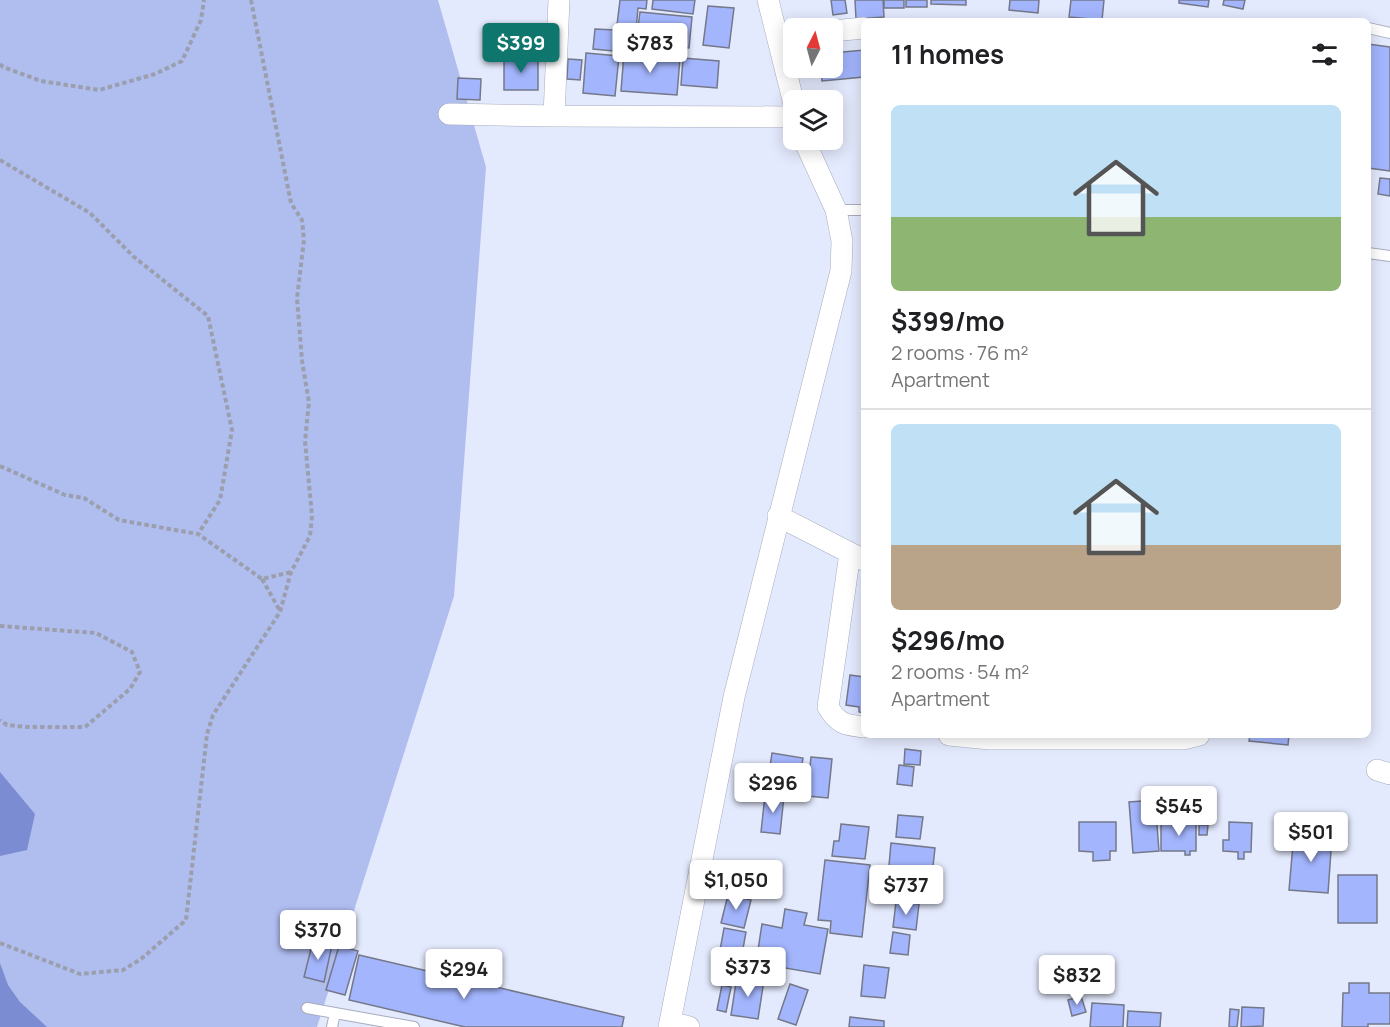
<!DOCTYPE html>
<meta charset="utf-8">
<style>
body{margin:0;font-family:Manrope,sans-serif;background:#f2f2f2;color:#202124;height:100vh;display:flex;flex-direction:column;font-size:22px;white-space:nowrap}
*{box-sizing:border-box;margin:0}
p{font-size:20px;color:#757577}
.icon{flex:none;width:33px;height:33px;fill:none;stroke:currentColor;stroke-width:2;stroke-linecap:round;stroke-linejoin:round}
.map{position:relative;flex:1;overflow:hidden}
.panel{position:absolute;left:861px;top:18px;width:510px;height:720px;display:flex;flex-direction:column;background:#fff;border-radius:9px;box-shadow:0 3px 15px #0003}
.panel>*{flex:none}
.needle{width:39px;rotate:6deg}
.buttons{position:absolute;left:783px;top:18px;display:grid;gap:12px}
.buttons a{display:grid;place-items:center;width:60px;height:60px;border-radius:9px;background:#fff;box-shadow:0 3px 15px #0003;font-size:30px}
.price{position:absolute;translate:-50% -51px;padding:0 14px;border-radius:6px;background:#fff;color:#222;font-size:20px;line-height:39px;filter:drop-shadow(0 2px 3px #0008)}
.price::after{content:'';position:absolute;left:50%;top:36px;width:18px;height:14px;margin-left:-9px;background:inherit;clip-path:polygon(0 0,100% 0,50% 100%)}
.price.current{background:#0f766e;color:#fff}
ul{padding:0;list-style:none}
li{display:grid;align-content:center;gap:12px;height:318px;padding:0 30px}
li+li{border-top:2px solid #e0e0e0}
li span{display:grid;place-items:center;height:186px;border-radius:9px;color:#555}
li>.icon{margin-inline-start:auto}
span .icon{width:108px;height:108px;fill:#fffc;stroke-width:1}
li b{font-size:26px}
h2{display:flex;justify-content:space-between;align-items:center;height:72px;padding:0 30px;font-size:26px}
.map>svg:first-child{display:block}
</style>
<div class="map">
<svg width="1390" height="1027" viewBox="0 0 1390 1027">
<rect width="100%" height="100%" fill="#e4eafd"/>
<!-- green -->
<path fill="#b0bdef" d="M 0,0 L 438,0 L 486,167 L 454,596 L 317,1027 L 0,1027 Z"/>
<!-- water -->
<path fill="#7c8cd2" d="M 0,772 L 35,814 L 27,850 L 0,856 Z
M 0,963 L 8,985 L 20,1002 L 47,1027 L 0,1027 Z"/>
<!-- building -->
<path fill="#a3b5fd" stroke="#747889" stroke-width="1.5" d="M 620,0 L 647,0 L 646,9 L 638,8 L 634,52 L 614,50 Z
M 653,0 L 695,0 L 693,14 L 652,9 Z
M 831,0 L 845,0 L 847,13 L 833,15 Z
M 855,0 L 883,0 L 884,17 L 856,19 Z
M 884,0 L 904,0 L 904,8 L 884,8 Z
M 906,0 L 927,0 L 927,7 L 906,7 Z
M 931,0 L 966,0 L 966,5 L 931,4 Z
M 1010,0 L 1039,0 L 1038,13 L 1009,10 Z
M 1071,0 L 1104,0 L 1102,20 L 1069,17 Z
M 1179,0 L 1209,0 L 1208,7 L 1179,3 Z
M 1224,0 L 1245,0 L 1243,9 L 1223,5 Z
M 708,6 L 734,8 L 729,48 L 703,45 Z
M 640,12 L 692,17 L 689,48 L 636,42 Z
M 595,29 L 615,30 L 613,51 L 593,49 Z
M 1368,44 L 1390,47 L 1390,171 L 1368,168 Z
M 864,50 L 864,77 L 822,81 L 821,68 L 832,68 L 832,53 Z
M 586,53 L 619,56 L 615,96 L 583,93 Z
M 624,53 L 680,58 L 677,95 L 621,91 Z
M 504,57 L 538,57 L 538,90 L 504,90 Z
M 683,58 L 719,61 L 717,88 L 681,85 Z
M 568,59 L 582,60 L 580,80 L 567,79 Z
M 458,78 L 481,79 L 480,100 L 457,99 Z
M 1380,178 L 1390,179 L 1390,196 L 1378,194 Z
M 850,675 L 864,677 L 864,713 L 859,712 L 859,707 L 846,705 Z
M 1250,735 L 1289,735 L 1288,745 L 1249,741 Z
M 905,749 L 921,751 L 920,765 L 904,764 Z
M 772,753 L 803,758 L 800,778 L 769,773 Z
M 811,757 L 832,759 L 828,798 L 807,796 Z
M 899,765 L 914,767 L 912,786 L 897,784 Z
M 765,795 L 784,796 L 780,834 L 761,832 Z
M 1155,800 L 1159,851 L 1133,853 L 1129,802 Z
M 898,815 L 923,817 L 920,839 L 896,837 Z
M 1079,822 L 1116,822 L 1116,851 L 1110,851 L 1110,860 L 1093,861 L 1093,852 L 1079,851 Z
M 1161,822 L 1196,822 L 1196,851 L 1190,851 L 1190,855 L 1185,855 L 1185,851 L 1161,851 Z
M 1229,822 L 1252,823 L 1251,852 L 1244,852 L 1244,859 L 1238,859 L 1238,852 L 1223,851 L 1223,840 L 1229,840 Z
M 841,824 L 869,827 L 865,859 L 832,856 L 834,841 L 839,841 Z
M 1199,825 L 1208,825 L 1207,835 L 1199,835 Z
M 1294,833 L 1332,837 L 1328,893 L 1289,890 Z
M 891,843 L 935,848 L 929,903 L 886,899 Z
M 825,860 L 870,865 L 862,937 L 830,933 L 831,921 L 818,920 Z
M 1338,875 L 1377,875 L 1377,923 L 1338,923 Z
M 728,895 L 751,900 L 744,928 L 721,923 Z
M 896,902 L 919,904 L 916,930 L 893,927 Z
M 785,909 L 807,913 L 804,925 L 828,929 L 820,974 L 756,963 L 762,924 L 782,928 Z
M 724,928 L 746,932 L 741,960 L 719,956 Z
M 893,932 L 910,935 L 908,955 L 890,953 Z
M 313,941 L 332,945 L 324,982 L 304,977 Z
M 339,946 L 358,951 L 345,995 L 326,990 Z
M 359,955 L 624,1017 L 622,1027 L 465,1027 L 349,1000 Z
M 864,965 L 889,968 L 885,998 L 861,996 Z
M 737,976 L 764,980 L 758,1019 L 731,1015 Z
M 1349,983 L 1369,983 L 1369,993 L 1390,993 L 1390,1024 L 1368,1024 L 1368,1027 L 1342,1027 L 1343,993 L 1349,993 Z
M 790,984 L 808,990 L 796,1025 L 778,1019 Z
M 722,985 L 731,987 L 726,1012 L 717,1010 Z
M 1081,996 L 1086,1012 L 1072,1016 L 1068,1000 Z
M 1092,1003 L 1124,1005 L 1123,1027 L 1090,1027 Z
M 1242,1007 L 1264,1008 L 1263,1026 L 1241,1027 Z
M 1230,1009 L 1239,1010 L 1237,1027 L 1229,1027 Z
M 1128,1011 L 1161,1013 L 1160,1027 L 1127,1027 Z
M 850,1017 L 884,1021 L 884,1027 L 849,1027 Z"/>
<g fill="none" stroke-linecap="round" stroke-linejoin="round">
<!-- lane casing -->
<g stroke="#a7acbe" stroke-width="12">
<path id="lane" d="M 1368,28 L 1390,33
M 836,210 L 864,210
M 1368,253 L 1390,256
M 307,1008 L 335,1013
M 332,1027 L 335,1013 L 414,1027"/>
</g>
<!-- street casing -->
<g stroke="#a7acbe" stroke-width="22">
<path id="street" d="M 768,0 L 794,104
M 832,31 L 864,28
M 449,114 L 554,116 L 794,117
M 554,116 L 559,0
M 778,516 L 864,560
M 850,553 L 828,707 C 838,724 845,725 864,727
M 949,735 L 990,739 L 1183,739 L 1199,735
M 1377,770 L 1390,774
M 670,1022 L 689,1027
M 669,1027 L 734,697 L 841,271 L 842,241 L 836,210 L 804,140"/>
</g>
<!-- path -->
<path stroke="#9b9fad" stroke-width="4" stroke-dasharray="4.5 3" stroke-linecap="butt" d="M 0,64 L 3,67 L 41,81 L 99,90 L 155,74 L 182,61 L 201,20 L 204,0
M 0,160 L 90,213 L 134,257 L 208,316 L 232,430 L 220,500 L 198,534
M 0,466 L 65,495 L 84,498 L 119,520 L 198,534 L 262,579 L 291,572
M 262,579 L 280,611
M 0,626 L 96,633 L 132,652 L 140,672 L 130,689 L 85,727 L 26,727 L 7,725 L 0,720
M 0,943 L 80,974 L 123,970 L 141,959 L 186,920 L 207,734 L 213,715 L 280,612 L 291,572 L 310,536 L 312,516 L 305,441 L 309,402 L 302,361 L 297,298 L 304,240 L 302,220 L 291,203 L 251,0"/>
<!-- lane -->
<use href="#lane" stroke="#fff" stroke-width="10"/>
<!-- street -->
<use href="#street" stroke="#fff" stroke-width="21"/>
</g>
</svg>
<div class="buttons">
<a><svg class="needle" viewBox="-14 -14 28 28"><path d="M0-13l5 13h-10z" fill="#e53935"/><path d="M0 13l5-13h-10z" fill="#757577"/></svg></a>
<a><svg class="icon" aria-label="layers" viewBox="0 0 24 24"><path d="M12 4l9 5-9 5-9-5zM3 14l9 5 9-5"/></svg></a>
</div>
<b class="price current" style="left:521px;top:74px">$399</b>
<b class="price" style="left:650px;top:74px">$783</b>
<b class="price" style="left:773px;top:814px">$296</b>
<b class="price" style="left:1179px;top:837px">$545</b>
<b class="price" style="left:1311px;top:863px">$501</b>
<b class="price" style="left:736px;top:911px">$1,050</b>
<b class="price" style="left:906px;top:916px">$737</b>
<b class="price" style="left:318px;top:961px">$370</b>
<b class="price" style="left:748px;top:998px">$373</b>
<b class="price" style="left:464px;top:1000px">$294</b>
<b class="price" style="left:1077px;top:1006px">$832</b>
<section class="panel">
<h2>11 homes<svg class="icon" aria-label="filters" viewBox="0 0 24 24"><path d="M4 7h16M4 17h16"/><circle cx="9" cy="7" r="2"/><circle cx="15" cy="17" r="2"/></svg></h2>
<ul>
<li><span style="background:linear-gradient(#bfe0f5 60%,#8fb573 0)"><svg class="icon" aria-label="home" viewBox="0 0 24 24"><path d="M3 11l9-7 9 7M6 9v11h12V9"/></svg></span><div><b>$399/mo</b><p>2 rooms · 76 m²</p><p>Apartment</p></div></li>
<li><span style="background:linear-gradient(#bfe0f5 65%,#b9a48a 0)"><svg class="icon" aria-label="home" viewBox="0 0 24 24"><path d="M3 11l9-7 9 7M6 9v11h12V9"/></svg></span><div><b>$296/mo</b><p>2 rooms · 54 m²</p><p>Apartment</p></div></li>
</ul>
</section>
</div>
